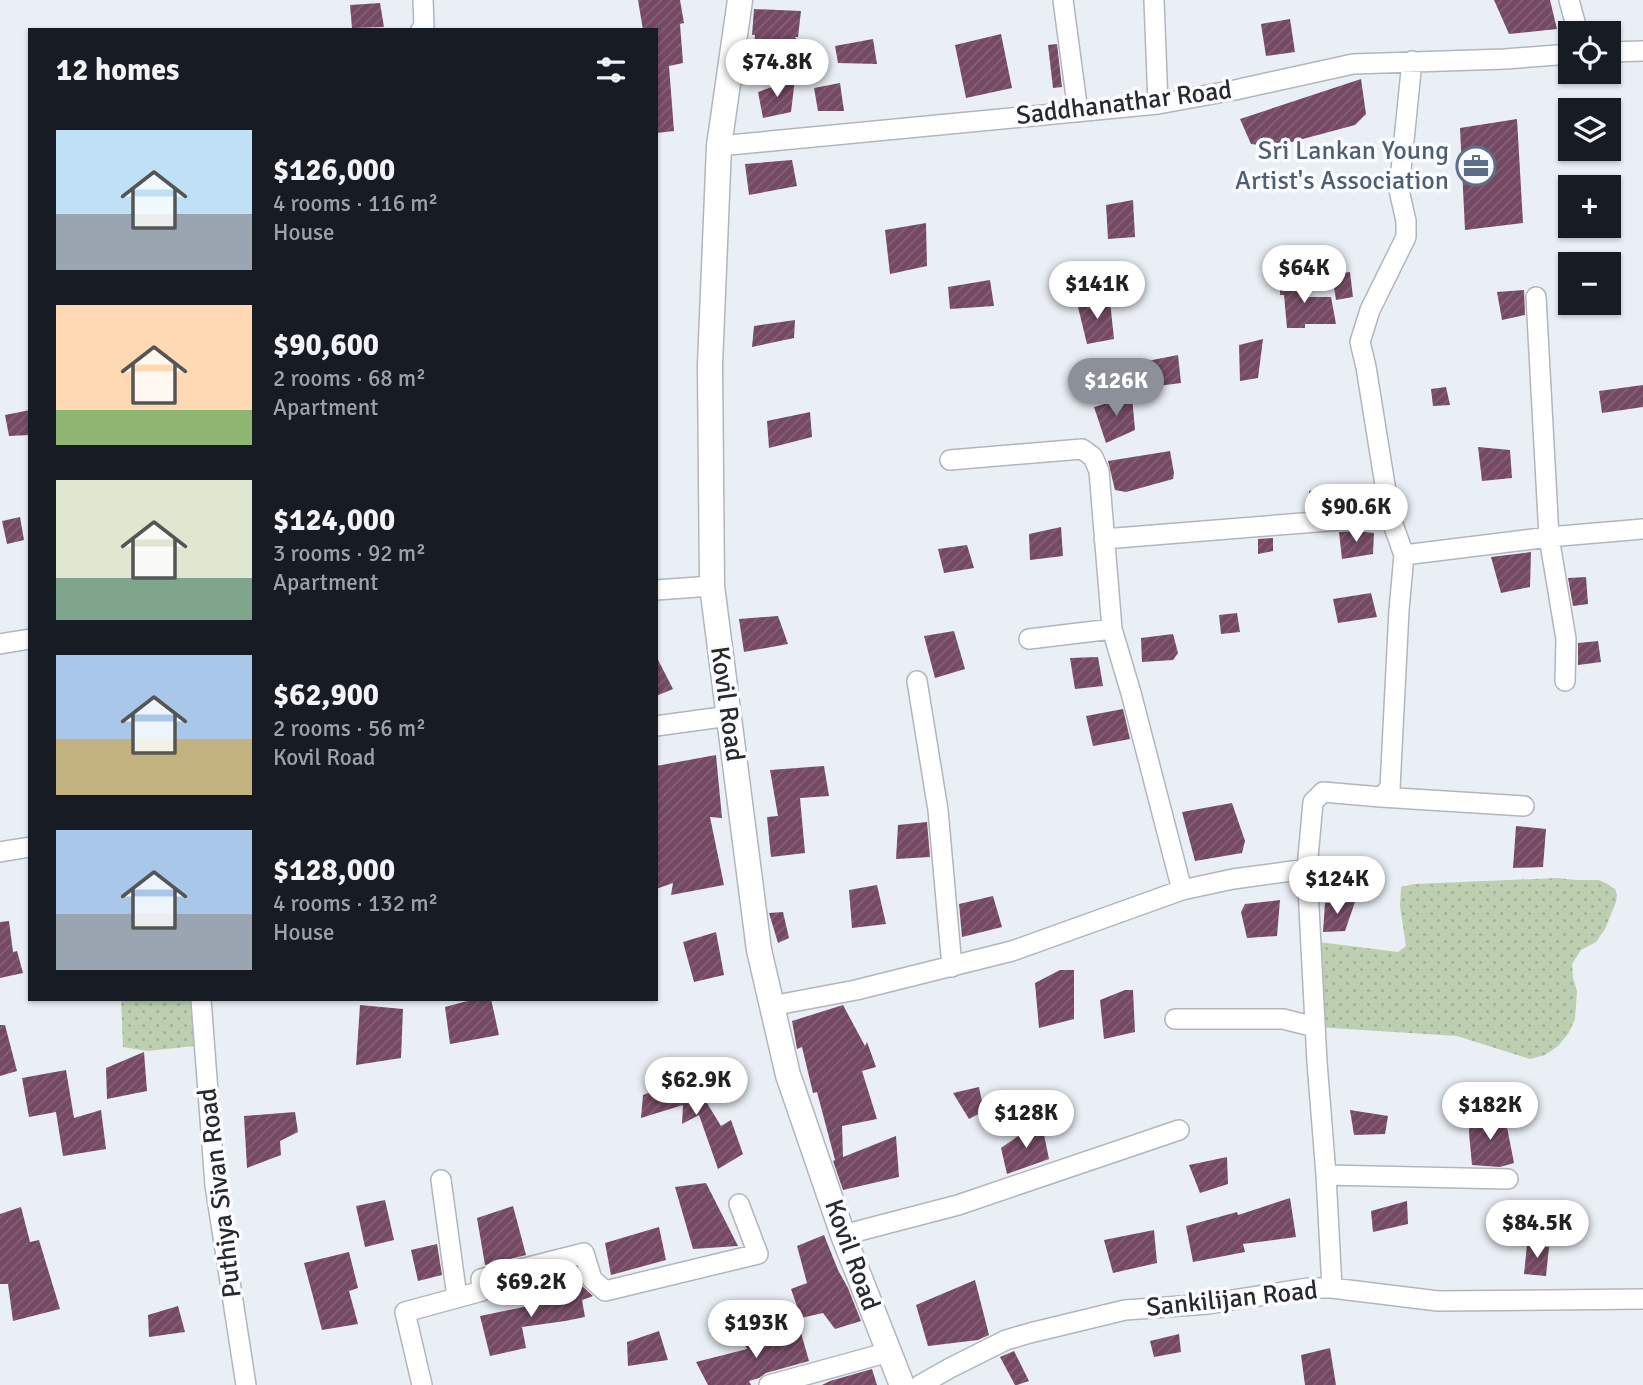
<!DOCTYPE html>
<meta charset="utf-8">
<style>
body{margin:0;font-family:Signika,sans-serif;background:#20242c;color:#f1f3f6;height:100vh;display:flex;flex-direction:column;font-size:26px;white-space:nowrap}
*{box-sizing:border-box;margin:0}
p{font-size:23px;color:#9ea1a6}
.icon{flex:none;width:38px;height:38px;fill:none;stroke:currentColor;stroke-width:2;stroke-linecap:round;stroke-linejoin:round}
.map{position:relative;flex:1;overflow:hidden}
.sheet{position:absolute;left:28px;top:28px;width:630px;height:973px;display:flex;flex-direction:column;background:#171b24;border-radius:0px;box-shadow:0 2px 5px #0004}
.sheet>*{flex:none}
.tools{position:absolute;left:1558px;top:21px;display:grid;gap:14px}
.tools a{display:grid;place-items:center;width:63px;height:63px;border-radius:0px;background:#171b24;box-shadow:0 2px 5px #0004;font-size:35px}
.price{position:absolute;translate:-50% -60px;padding:0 16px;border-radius:24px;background:#fff;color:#222;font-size:23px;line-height:46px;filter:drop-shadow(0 2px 4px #0008)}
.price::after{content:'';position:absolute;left:50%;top:42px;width:21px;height:16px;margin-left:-10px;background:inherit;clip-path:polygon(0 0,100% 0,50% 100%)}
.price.current{background:#8c9099;color:#fff}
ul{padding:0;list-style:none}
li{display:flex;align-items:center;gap:21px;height:175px;padding:0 28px}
li span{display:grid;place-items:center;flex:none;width:196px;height:140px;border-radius:0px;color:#555}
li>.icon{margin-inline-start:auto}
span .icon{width:84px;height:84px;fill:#fffc;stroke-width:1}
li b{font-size:30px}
h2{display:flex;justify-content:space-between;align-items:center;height:84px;padding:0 28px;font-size:30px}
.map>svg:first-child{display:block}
</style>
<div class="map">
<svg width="1643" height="1385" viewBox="0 0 1643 1385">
<defs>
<pattern id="grass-dots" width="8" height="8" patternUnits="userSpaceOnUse" patternTransform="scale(1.75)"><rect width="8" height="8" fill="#bdcfb0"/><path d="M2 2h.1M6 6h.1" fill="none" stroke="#a2b298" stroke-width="1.8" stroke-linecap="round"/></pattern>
<pattern id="building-hatch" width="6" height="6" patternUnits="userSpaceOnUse" patternTransform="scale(1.75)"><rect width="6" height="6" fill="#754964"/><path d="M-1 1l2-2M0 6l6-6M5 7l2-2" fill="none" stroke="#846176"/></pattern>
</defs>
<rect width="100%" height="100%" fill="#eaeff5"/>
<!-- grass -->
<path fill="url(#grass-dots)" d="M 1557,878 L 1576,880 L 1599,880 L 1606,883 L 1615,889 L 1617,895 L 1616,902 L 1605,929 L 1596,942 L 1581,950 L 1572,964 L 1573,978 L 1577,991 L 1575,1019 L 1568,1034 L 1558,1046 L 1545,1055 L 1530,1059 L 1457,1036 L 1315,1027 L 1311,941 L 1398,952 L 1406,946 L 1400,906 L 1401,887 L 1414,884 Z
M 121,999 L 201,999 L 204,1045 L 147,1051 L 123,1047 Z"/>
<!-- building -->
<path fill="url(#building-hatch)" d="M 638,0 L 680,0 L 684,23 L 680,24 L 683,63 L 669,66 L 674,131 L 656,133 L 656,30 L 643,30 Z
M 1494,0 L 1550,0 L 1557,29 L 1509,34 Z
M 380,3 L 384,27 L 352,28 L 350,5 Z
M 754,9 L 801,11 L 798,37 L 795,37 L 798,44 L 796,61 L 753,59 L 755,35 L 752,35 Z
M 1290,19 L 1295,52 L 1266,56 L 1261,24 Z
M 1001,34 L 1012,88 L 966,98 L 955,45 Z
M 873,39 L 877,64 L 838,63 L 835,46 Z
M 1057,44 L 1062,87 L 1053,88 L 1048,45 Z
M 795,79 L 791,112 L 763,118 L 758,92 Z
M 1361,79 L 1366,114 L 1355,125 L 1273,147 L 1251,144 L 1240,119 Z
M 840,83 L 844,111 L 818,111 L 814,88 Z
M 1517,119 L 1523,223 L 1465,230 L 1460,128 Z
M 792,160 L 797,186 L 749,195 L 745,164 Z
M 1133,200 L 1135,237 L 1108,239 L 1106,205 Z
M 926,223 L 927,266 L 890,274 L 885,230 Z
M 1350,272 L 1353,297 L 1336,300 L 1332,274 Z
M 1280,276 L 1303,276 L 1302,297 L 1331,297 L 1336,324 L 1305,324 L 1305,328 L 1287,328 L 1284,295 L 1280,295 Z
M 990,280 L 994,306 L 950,309 L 948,287 Z
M 1524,290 L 1525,315 L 1502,320 L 1497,292 Z
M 1110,301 L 1114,339 L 1087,344 L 1077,303 Z
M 795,320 L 794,338 L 752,347 L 754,326 Z
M 1263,339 L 1258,378 L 1240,381 L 1239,345 Z
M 1178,355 L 1181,383 L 1150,387 L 1142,362 Z
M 1643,385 L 1643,407 L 1602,413 L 1599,391 Z
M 1446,387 L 1450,405 L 1433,406 L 1431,389 Z
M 1132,396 L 1135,430 L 1106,443 L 1094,407 Z
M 30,410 L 30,435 L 9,436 L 5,415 Z
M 810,412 L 812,437 L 769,448 L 767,421 Z
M 1478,447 L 1510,450 L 1512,478 L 1482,481 Z
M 1170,451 L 1174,473 L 1173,479 L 1126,492 L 1115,490 L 1108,461 Z
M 1326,489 L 1330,509 L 1311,510 L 1309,491 Z
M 20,517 L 24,540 L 7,544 L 2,521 Z
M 1061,527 L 1063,556 L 1030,560 L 1029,534 Z
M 1356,531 L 1374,533 L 1373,554 L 1342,559 L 1339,532 Z
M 1273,538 L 1273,551 L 1258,554 L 1258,539 Z
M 967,545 L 974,568 L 944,573 L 938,549 Z
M 1531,552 L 1530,587 L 1501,593 L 1491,557 Z
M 1586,577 L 1588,604 L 1573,606 L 1568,578 Z
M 1371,593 L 1377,617 L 1338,623 L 1333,599 Z
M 1237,613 L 1240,632 L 1221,634 L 1219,615 Z
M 778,616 L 788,644 L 744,652 L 739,619 Z
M 954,631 L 965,669 L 935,678 L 924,636 Z
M 1173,634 L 1178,653 L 1173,660 L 1142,662 L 1141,638 Z
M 1598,641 L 1601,662 L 1578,665 L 1578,643 Z
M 656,656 L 673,689 L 656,696 Z
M 1098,657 L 1103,686 L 1075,689 L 1070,658 Z
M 1123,709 L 1130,739 L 1093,746 L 1086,716 Z
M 716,755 L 722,818 L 710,817 L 724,885 L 671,895 L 673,883 L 656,889 L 656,766 Z
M 824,766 L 829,796 L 800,798 L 805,853 L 771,857 L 767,817 L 778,816 L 770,770 Z
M 1232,803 L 1245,841 L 1242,853 L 1195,861 L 1182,812 Z
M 927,822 L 930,857 L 896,859 L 898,825 Z
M 1516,826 L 1546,829 L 1543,867 L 1513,868 Z
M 877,885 L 886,924 L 852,928 L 849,890 Z
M 993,896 L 1002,927 L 962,937 L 959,904 Z
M 1280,900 L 1277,936 L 1247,938 L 1241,912 L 1245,904 Z
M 1355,902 L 1345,931 L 1323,932 L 1325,903 Z
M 783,912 L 789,938 L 778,943 L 769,913 Z
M 9,921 L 13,952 L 17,951 L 23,973 L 0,978 L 0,922 Z
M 716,932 L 724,975 L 694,982 L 683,942 Z
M 1060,970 L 1074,970 L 1074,1019 L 1039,1028 L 1035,983 Z
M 1125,990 L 1133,990 L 1135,1032 L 1104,1039 L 1100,1000 Z
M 475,999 L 491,999 L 499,1035 L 450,1044 L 445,1007 Z
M 360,1005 L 403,1009 L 401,1058 L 356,1065 Z
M 843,1005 L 865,1046 L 867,1042 L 876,1067 L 862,1071 L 877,1119 L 842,1126 L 843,1157 L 896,1136 L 899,1177 L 843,1190 L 833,1161 L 835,1160 L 817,1092 L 813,1093 L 802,1047 L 797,1049 L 792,1021 Z
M 0,1025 L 5,1025 L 17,1071 L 0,1076 Z
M 144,1052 L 147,1091 L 107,1099 L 106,1068 Z
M 66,1070 L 74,1118 L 101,1110 L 106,1149 L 63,1156 L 56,1112 L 29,1117 L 22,1078 Z
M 691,1077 L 721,1126 L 731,1120 L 743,1154 L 718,1169 L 699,1115 L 682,1124 L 683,1105 L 641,1118 L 643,1095 Z
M 979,1087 L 984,1111 L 969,1119 L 953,1093 Z
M 1350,1110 L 1388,1116 L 1385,1134 L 1354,1135 Z
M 295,1112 L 298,1132 L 280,1141 L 281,1155 L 247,1168 L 244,1116 Z
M 1470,1115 L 1505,1117 L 1514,1163 L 1500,1167 L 1472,1165 L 1469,1133 Z
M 1041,1120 L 1049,1159 L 1007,1174 L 1001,1148 Z
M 1227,1157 L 1228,1184 L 1200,1193 L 1189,1165 Z
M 706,1183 L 738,1246 L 693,1249 L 675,1187 Z
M 1290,1198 L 1296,1237 L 1243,1244 L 1245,1252 L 1193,1262 L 1186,1226 L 1237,1212 L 1238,1215 Z
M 385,1200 L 394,1240 L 365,1247 L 356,1206 Z
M 1407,1201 L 1408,1224 L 1373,1232 L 1371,1211 Z
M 513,1206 L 526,1255 L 485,1265 L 477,1218 Z
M 21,1207 L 30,1242 L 39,1240 L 60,1309 L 13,1321 L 8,1284 L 0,1284 L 0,1214 Z
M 659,1227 L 666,1260 L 611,1275 L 605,1243 Z
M 1154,1230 L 1157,1263 L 1113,1273 L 1104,1240 Z
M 824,1235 L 838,1270 L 848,1288 L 861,1321 L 835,1329 L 823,1313 L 801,1318 L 791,1289 L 807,1283 L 797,1246 Z
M 437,1244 L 442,1275 L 418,1281 L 411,1250 Z
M 1527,1245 L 1549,1247 L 1546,1276 L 1524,1274 Z
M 349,1252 L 358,1288 L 349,1291 L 358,1324 L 322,1330 L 304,1263 Z
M 975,1280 L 989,1335 L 978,1340 L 928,1346 L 916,1305 Z
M 582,1286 L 593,1296 L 582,1300 L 585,1317 L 565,1321 L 522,1327 L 526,1348 L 490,1356 L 480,1316 L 538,1304 L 535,1297 Z
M 178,1306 L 185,1332 L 149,1337 L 148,1315 Z
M 799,1326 L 809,1361 L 766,1373 L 759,1378 L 749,1381 L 751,1385 L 708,1385 L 696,1362 L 747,1349 L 745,1345 Z
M 659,1331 L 668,1360 L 628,1366 L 627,1342 Z
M 1179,1334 L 1181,1352 L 1154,1357 L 1150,1341 Z
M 1330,1348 L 1336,1385 L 1305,1385 L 1301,1355 Z
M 1014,1351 L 1029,1381 L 1017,1385 L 1015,1385 L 1000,1357 Z
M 872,1369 L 877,1385 L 822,1385 L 830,1381 Z"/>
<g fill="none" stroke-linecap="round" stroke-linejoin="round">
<!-- minor casing -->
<g stroke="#b1b6bc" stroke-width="22">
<path id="minor" d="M 1063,0 L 1078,112
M 1154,0 L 1158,104
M 1569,0 L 1578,33
M 421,30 L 424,26 L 423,0
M 1608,52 L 1643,51
M 722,132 L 719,146 L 1158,104 L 1235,90 L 1353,64 L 1505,59 L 1570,54
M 1536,297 L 1549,537 L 1566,639 L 1565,681
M 950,460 L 1082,449 L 1093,457 L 1099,471 L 1112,629 L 1131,693 L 1182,890
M 1104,539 L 1390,516
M 1404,555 L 1549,537 L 1643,529
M 656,590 L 712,586
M 1029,639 L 1112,629
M 0,644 L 30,639
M 917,681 L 938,810 L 952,967
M 656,726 L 729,716
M 1381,797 L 1524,806
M 0,852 L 30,847
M 201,999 L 215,1185 L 246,1385
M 771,1006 L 856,990 L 1012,951 L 1182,890 L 1233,879 L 1307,869
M 1175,1019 L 1283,1019 L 1315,1027
M 1326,1175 L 1508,1179
M 441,1180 L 457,1297
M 843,1235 L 958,1205 L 1179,1130
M 1332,1288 L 1326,1175 L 1317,1062 L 1307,869 L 1313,802 L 1323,792 L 1381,797 L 1390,788 L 1399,610 L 1404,555 L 1390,516 L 1366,367 L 1360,342 L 1370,310 L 1406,237 L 1406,221 L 1399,190 L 1412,61
M 422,1385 L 405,1312 L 482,1291 L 481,1279 L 584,1253 L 592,1279 L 605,1291 L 758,1254 L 739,1204
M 769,1385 L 889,1352
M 920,1385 L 950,1368 L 1006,1340 L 1030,1333 L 1125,1310 L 1208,1304 L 1308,1288 L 1332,1288 L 1438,1301 L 1643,1299"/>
</g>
<!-- tertiary casing -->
<g stroke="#b1b6bc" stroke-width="27">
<path id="tertiary" d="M 740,0 L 719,146 L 710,365 L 712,586 L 759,950 L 788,1075 L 843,1235 L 902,1385"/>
</g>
<!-- minor -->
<use href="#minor" stroke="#fff" stroke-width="19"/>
<!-- tertiary -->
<use href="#tertiary" stroke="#fff" stroke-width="24"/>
</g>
<!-- icons -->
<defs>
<g id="office-ring" transform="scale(2.0125)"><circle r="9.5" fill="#fafcff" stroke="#5c6f8a" stroke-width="1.5"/><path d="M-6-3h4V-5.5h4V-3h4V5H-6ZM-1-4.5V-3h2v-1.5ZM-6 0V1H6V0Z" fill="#5c6f8a"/></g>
</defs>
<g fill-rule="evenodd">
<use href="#office-ring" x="1476" y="166"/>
</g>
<g text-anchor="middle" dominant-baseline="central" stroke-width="7" stroke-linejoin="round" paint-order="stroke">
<!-- street labels -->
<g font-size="26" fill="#27292b" stroke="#fafcff">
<text transform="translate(1124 103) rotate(-7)">Saddhanathar Road</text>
<text transform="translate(727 704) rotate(82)">Kovil Road</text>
<text transform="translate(220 1193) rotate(-97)">Puthiya Sivan Road</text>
<text transform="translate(852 1255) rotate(70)">Kovil Road</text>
<text transform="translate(1232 1299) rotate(-6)">Sankilijan Road</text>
</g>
<!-- service labels -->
<g font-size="26" fill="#4e5e75" stroke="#fafcff" text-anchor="end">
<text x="1449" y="151">Sri Lankan Young<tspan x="1449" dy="30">Artist's Association</tspan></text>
</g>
</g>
</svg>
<div class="tools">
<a><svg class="icon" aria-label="locate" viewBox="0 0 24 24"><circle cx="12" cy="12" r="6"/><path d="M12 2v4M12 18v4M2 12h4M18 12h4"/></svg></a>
<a><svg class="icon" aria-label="layers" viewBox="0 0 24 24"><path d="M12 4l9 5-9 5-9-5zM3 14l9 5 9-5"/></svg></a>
<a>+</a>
<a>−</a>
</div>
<b class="price" style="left:777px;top:99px">$74.8K</b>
<b class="price" style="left:1304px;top:305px">$64K</b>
<b class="price" style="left:1097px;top:321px">$141K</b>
<b class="price current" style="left:1116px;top:418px">$126K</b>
<b class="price" style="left:1356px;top:544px">$90.6K</b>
<b class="price" style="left:1337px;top:916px">$124K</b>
<b class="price" style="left:696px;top:1117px">$62.9K</b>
<b class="price" style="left:1490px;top:1142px">$182K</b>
<b class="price" style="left:1026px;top:1150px">$128K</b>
<b class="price" style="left:1537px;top:1260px">$84.5K</b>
<b class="price" style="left:531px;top:1319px">$69.2K</b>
<b class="price" style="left:756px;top:1360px">$193K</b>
<section class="sheet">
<h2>12 homes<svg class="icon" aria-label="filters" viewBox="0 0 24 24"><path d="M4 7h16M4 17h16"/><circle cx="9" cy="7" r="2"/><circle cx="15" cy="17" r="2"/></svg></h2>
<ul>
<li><span style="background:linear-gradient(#bfe0f5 60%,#9aa5b1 0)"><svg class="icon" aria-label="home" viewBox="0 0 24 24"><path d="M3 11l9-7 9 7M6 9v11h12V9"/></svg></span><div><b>$126,000</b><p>4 rooms · 116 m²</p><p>House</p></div></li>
<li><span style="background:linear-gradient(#ffd9b3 75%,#8fb573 0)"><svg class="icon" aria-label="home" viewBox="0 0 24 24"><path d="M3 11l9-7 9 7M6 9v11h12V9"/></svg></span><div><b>$90,600</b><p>2 rooms · 68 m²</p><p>Apartment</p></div></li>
<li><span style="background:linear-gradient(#dfe7d0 70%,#7fa58c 0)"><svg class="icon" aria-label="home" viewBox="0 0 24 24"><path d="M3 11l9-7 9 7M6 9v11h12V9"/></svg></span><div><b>$124,000</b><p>3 rooms · 92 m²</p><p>Apartment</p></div></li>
<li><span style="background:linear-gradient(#a9c7e8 60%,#c2b280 0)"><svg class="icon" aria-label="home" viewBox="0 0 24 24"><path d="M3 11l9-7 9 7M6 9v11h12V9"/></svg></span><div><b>$62,900</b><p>2 rooms · 56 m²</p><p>Kovil Road</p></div></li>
<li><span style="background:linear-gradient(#a9c7e8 60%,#9aa5b1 0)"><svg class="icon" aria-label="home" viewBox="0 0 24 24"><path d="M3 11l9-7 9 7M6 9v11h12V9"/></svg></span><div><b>$128,000</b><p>4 rooms · 132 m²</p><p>House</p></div></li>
</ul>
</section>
</div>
